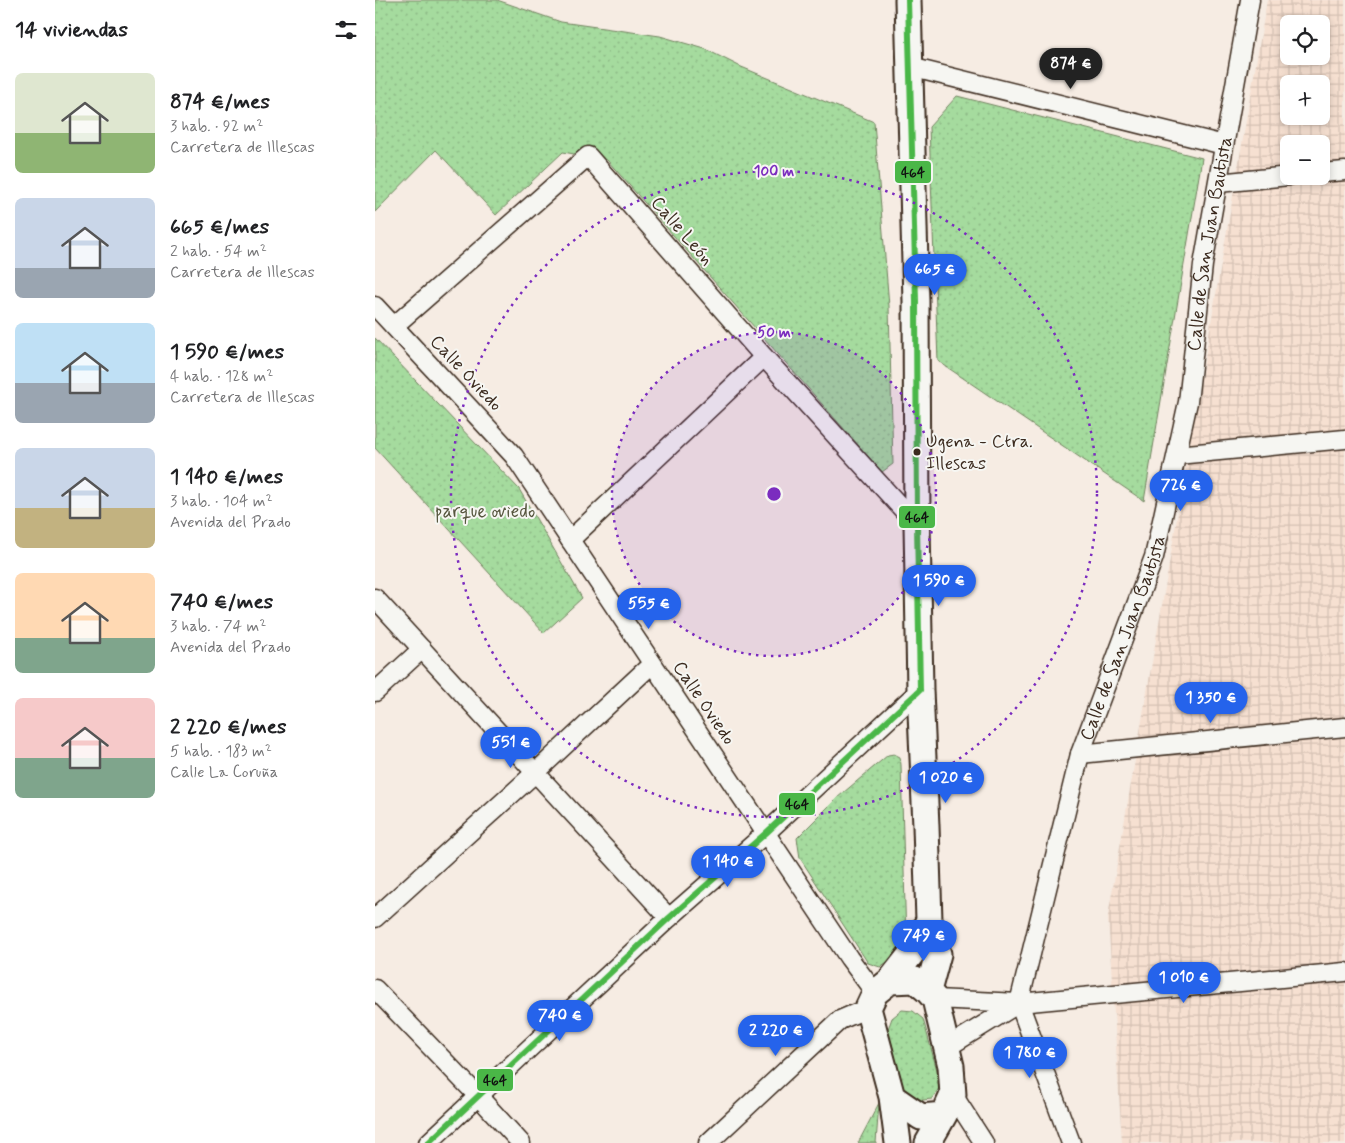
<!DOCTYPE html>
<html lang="es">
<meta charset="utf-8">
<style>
body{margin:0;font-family:Mynerve,sans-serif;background:#f2f2f2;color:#202124;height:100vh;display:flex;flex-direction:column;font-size:19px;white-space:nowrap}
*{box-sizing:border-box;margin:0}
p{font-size:16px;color:#757577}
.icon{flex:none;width:28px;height:28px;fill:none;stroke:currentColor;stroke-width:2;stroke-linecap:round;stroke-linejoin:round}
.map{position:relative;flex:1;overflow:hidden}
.sheet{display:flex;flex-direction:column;background:#fff;width:375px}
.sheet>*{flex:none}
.buttons{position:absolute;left:905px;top:15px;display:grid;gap:10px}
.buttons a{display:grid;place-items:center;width:50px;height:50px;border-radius:8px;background:#fff;box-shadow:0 2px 8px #0003;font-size:25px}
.price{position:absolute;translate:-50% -42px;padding:0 11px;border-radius:18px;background:#2563eb;color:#fff;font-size:16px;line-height:32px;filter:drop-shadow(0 1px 2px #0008)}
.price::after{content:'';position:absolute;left:50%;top:30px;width:15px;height:11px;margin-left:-8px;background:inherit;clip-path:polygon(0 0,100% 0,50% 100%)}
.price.on{background:#222;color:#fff}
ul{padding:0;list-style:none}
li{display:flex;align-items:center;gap:15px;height:125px;padding:0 15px}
li span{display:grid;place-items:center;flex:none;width:140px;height:100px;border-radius:8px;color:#555}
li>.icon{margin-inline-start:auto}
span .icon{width:60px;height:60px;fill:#fffc;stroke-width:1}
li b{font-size:21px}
h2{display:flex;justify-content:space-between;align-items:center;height:60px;padding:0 15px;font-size:21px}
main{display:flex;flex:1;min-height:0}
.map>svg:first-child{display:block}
</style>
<main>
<section class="sheet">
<h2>14 viviendas<svg class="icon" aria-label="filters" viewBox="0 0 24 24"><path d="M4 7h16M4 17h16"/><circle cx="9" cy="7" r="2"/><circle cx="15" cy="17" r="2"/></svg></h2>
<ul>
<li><span style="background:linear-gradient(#dfe7d0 60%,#8fb573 0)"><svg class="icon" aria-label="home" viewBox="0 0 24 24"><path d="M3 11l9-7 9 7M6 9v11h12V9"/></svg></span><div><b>874 €/mes</b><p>3 hab. · 92 m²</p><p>Carretera de Illescas</p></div></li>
<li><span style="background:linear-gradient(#c9d6e8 70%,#9aa5b1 0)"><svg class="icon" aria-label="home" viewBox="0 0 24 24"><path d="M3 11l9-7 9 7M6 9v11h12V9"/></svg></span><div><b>665 €/mes</b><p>2 hab. · 54 m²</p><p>Carretera de Illescas</p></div></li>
<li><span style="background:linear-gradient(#bfe0f5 60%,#9aa5b1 0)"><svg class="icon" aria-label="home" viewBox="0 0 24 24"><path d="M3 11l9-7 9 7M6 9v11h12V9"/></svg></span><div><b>1 590 €/mes</b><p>4 hab. · 128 m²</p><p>Carretera de Illescas</p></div></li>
<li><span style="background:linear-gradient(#c9d6e8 60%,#c2b280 0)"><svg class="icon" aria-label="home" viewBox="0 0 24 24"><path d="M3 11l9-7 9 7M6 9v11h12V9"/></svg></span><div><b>1 140 €/mes</b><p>3 hab. · 104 m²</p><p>Avenida del Prado</p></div></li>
<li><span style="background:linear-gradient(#ffd9b3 65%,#7fa58c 0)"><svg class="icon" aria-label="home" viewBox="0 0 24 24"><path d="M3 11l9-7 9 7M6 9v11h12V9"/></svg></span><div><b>740 €/mes</b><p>3 hab. · 74 m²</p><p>Avenida del Prado</p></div></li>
<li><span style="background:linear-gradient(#f6c9c9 60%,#7fa58c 0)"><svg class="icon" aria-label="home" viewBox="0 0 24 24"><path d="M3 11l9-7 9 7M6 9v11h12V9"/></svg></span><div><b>2 220 €/mes</b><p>5 hab. · 183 m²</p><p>Calle La Coruña</p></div></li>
</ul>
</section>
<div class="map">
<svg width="970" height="1143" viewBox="0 0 970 1143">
<defs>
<pattern id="industrial-grid" width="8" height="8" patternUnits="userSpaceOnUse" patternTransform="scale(1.25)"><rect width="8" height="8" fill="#f6e0d1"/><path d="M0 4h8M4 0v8" fill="none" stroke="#d4c0b3"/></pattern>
<pattern id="green-dots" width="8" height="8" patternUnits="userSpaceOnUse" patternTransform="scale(1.25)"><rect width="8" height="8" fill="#a5db9e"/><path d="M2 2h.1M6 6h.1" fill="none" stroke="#8fbc88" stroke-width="1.8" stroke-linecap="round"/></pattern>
</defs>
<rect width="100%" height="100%" fill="#f6ece3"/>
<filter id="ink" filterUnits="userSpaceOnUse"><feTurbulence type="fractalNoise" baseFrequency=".02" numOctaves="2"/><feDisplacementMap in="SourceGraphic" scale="10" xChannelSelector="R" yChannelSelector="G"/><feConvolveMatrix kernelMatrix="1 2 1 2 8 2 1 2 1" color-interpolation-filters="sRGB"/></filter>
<g filter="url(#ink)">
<!-- industrial -->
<path fill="url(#industrial-grid)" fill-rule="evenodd" d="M 892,0 L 970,0 L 970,1143 L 747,1143 L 733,916 ZM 914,24 L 946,24 L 946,56 L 914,56 ZM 914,84 L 946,84 L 946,116 L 914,116 ZM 914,144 L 946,144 L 946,176 L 914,176 Z"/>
<!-- green -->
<path fill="url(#green-dots)" stroke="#70825e" d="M 0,0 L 122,0 L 186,22 L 285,36 L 330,49 L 364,66 L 499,122 L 514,306 L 518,464 L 507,472 L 232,160 L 188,152 L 121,215 L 61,150 L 0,212 Z
M 582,96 L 827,158 L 769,501 L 563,361 L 554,127 Z
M 0,338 L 144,489 L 207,598 L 169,633 L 0,448 Z
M 519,754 L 525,757 L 526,765 L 531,941 L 524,954 L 505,967 L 493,963 L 425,858 L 422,838 L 462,798 L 513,755 Z
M 527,1010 L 538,1011 L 548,1019 L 566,1085 L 557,1099 L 539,1101 L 529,1092 L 513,1029 L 517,1018 Z
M 504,1103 L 501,1143 L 483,1143 Z"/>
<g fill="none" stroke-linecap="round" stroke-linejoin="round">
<!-- street casing -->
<g stroke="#3b2a1e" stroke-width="21">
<g id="street">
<path d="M 535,67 L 849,145"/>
<path d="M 946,173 L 970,171"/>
<path d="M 843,183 L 914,176"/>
<path d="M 0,306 L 139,456 L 474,958 L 500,993"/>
<path d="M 19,326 L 213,156 L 389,357 L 542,525"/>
<path d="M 802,455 L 970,439"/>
<path d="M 195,540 L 389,357"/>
<path d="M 0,598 L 294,918"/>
<path d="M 0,692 L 47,649"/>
<path d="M 705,754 L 970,727"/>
<path d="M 0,918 L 161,772 L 277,664"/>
<path d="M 0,989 L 103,1096 L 146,1143"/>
<path d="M 560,999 L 644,1003 L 970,972"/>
<path d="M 644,1003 L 696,1143"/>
<path id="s1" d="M 571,1048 L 644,1003 L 705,754 L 779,557 L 813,402 L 828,265 L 875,0"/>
<path d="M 578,1095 L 609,1143"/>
<path d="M 53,1143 L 294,918 L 391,833 L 545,690"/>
<path d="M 333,1143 L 465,1020 L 493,1008"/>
</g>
</g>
<!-- secondary casing -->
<g stroke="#3b2a1e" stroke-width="29">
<path id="secondary" d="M 533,0 L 541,301 L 542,525 L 545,690 L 551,826 L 554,920 L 563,954 L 553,991
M 515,981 L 540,980 L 553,991 L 560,999 L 576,1066 L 578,1095 L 569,1115 L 546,1117 L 517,1097 L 493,1008 L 500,993 L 515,981 L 537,953 L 554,920
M 517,1097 L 523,1143
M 553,1143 L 569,1115"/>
</g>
<!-- street -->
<use href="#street" stroke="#f6f6f2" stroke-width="18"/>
<!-- secondary -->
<use href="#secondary" stroke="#f6f6f2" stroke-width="25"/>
<!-- bus-1 casing -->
<g stroke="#f6f6f2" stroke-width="10">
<path id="bus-1" d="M 533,0 L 541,301 L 542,525 L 545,690
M 53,1143 L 294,918 L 391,833 L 545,690"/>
</g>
<!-- bus-1 -->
<use href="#bus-1" stroke="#4ab747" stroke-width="6"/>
</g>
</g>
<!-- distance rings -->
<circle cx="399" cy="494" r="162" fill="#7b2cbf" fill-opacity=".12"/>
<g fill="none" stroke="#7b2cbf" stroke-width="2.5" stroke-dasharray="2.5 5">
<circle cx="399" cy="494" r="162"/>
<circle cx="399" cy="494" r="323"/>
</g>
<!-- markers -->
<circle fill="#3b2a1e" stroke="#f6f6f2" stroke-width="2" cx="542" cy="452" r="4.5"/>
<g text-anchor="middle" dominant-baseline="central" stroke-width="4" stroke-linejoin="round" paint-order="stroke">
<!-- bus labels -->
<g font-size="18" fill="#3b2a1e" stroke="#f6f6f2" text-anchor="start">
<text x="551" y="442">Ugena - Ctra.<tspan x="551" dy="22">Illescas</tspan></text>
</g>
<!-- street labels -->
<g font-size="19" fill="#3b2a1e" stroke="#f6f6f2">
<text transform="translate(307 231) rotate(49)">Calle León</text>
<text stroke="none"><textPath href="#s1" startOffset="871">Calle de San Juan Bautista</textPath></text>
<text transform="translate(91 373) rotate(47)">Calle Oviedo</text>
<text stroke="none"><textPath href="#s1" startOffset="466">Calle de San Juan Bautista</textPath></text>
<text transform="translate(329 703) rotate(56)">Calle Oviedo</text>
</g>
<!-- park labels -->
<g font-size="19" fill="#56563e" stroke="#f6f6f2">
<text x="110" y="511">parque oviedo</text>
</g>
</g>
<circle cx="399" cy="494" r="8" fill="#7b2cbf" stroke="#f6f6f2" stroke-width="2.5"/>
<g font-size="15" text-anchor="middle" font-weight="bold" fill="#7b2cbf" stroke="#f6f6f2" stroke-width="4" stroke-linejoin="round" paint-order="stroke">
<text x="399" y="176">100 m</text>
<text x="399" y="337">50 m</text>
</g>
<g stroke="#f6f6f2" stroke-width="2">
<rect x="519" y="160" width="38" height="24" rx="5" fill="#4ab747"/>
<rect x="523" y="505" width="38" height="24" rx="5" fill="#4ab747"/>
<rect x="403" y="792" width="38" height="24" rx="5" fill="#4ab747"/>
<rect x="101" y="1068" width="38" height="24" rx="5" fill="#4ab747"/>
</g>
<g font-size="14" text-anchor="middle" font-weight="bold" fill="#111">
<text x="538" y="177">464</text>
<text x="542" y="522">464</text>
<text x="422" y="809">464</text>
<text x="120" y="1085">464</text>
</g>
</svg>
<div class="buttons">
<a><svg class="icon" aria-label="locate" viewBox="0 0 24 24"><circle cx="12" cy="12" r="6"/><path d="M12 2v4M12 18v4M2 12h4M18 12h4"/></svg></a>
<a>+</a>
<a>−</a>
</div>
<b class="price on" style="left:696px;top:90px">874 €</b>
<b class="price" style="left:560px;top:296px">665 €</b>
<b class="price" style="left:806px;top:512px">726 €</b>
<b class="price" style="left:564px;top:607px">1 590 €</b>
<b class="price" style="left:274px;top:630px">555 €</b>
<b class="price" style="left:836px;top:724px">1 350 €</b>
<b class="price" style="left:136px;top:769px">551 €</b>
<b class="price" style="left:571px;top:804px">1 020 €</b>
<b class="price" style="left:353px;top:888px">1 140 €</b>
<b class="price" style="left:549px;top:962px">749 €</b>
<b class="price" style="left:809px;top:1004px">1 010 €</b>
<b class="price" style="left:185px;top:1042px">740 €</b>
<b class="price" style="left:401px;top:1057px">2 220 €</b>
<b class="price" style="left:655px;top:1079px">1 780 €</b>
</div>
</main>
